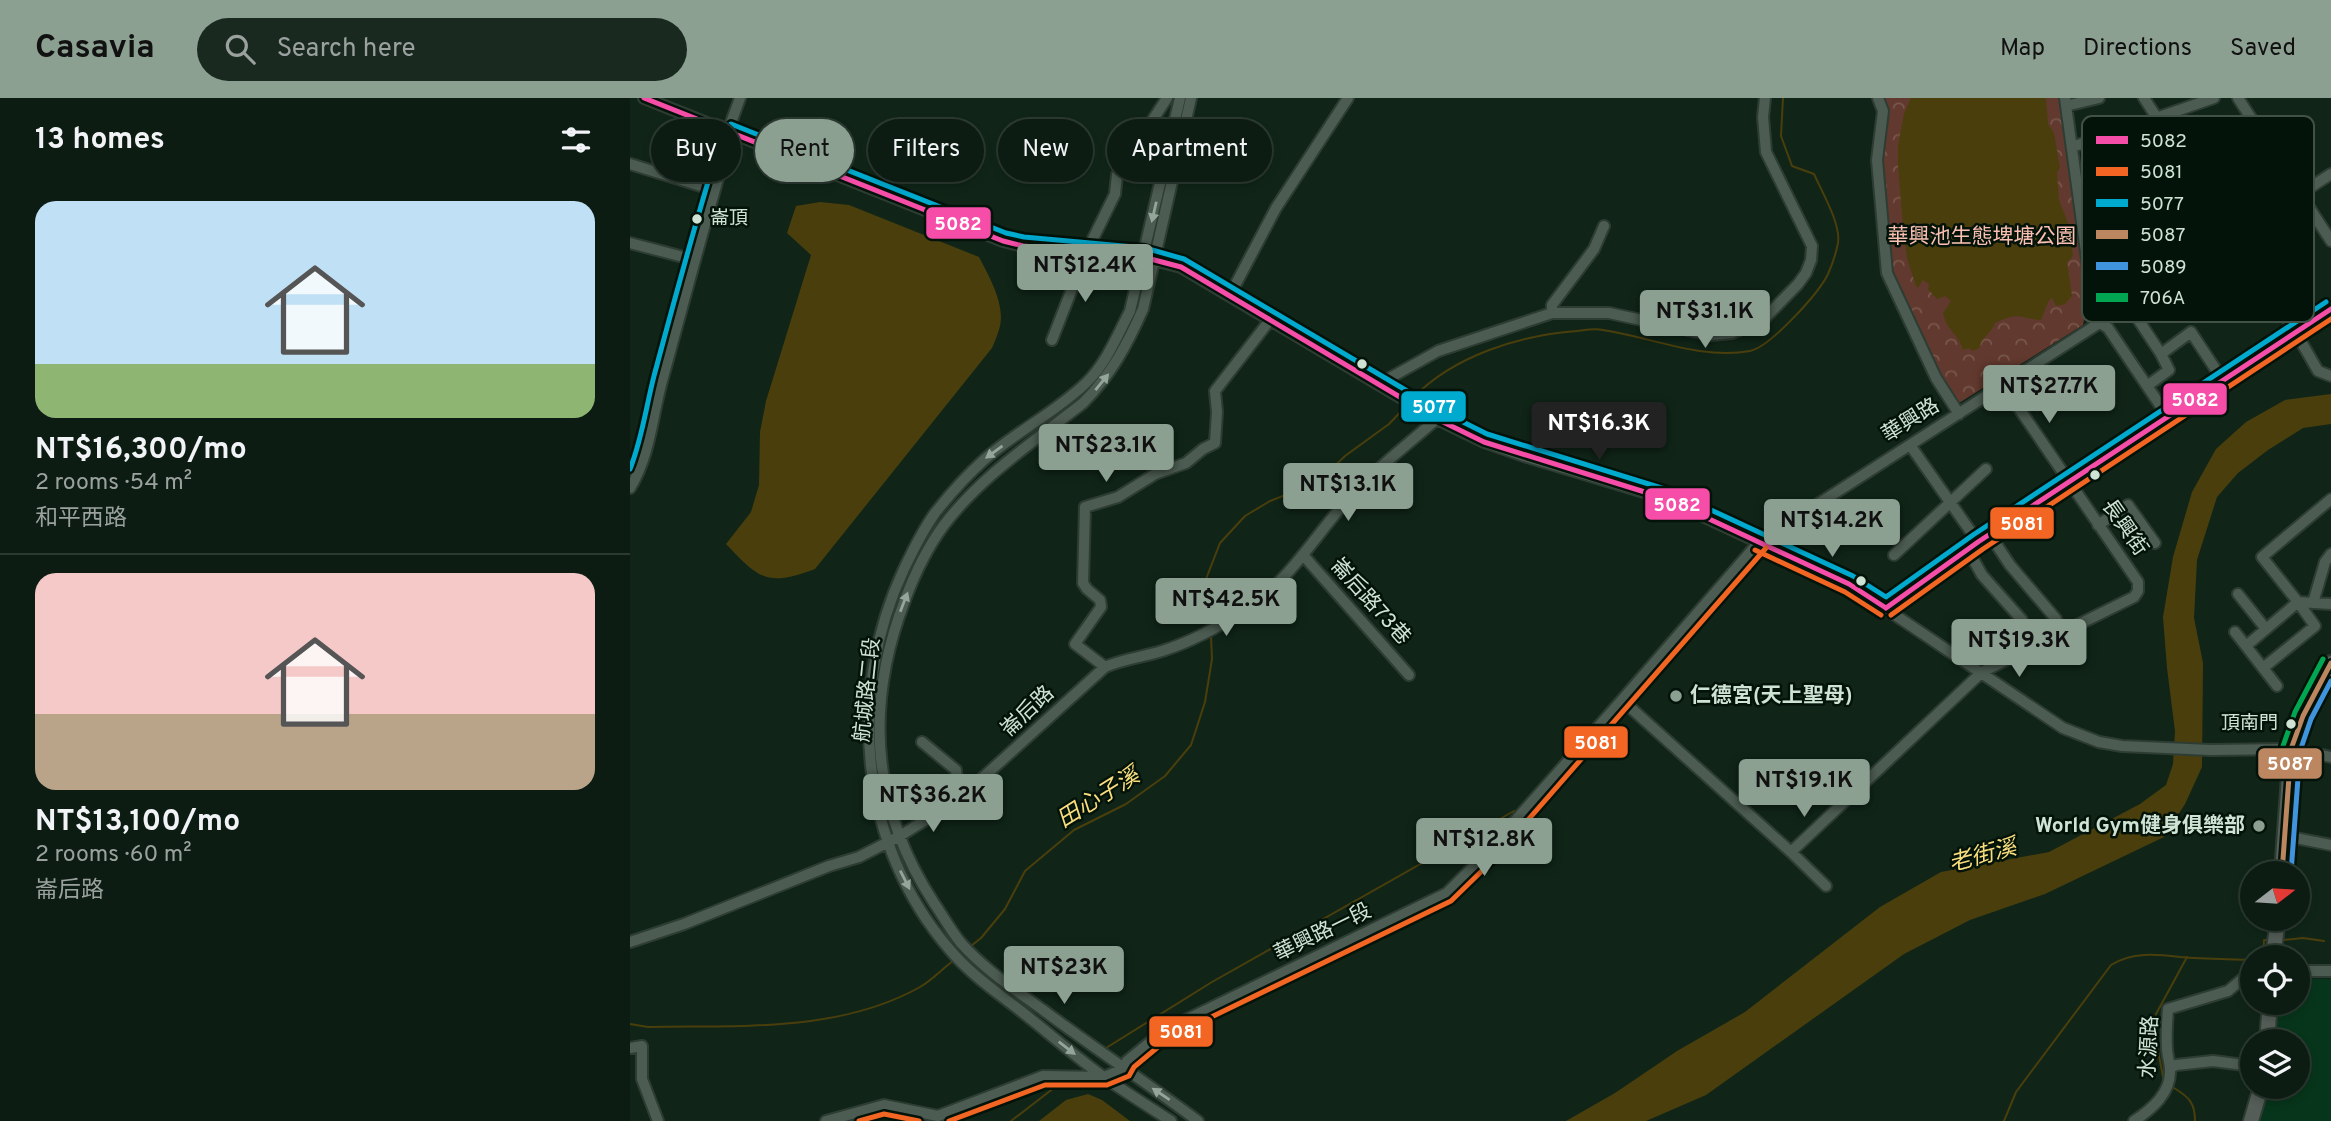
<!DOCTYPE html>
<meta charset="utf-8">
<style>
body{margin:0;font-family:Overpass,"Noto Sans TC",sans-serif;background:#1a2920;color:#f1f3f6;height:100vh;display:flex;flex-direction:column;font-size:26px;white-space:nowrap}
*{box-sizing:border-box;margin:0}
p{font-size:23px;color:#9aa19f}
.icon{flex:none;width:38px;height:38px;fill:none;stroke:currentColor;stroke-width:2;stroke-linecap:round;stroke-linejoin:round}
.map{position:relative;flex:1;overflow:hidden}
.side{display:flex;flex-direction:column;background:#0c1c12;width:630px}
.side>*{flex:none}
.banner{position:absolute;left:21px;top:21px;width:665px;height:63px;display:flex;gap:14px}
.needle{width:46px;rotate:73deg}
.fabs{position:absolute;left:1610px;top:763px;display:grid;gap:14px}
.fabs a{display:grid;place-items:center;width:70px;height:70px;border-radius:50%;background:#0c1c12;box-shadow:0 4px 10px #0003,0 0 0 2px #2c3a32;font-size:35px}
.price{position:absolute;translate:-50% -60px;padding:0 16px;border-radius:7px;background:#8ca092;color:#111;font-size:23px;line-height:46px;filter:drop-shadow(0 2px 4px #0008)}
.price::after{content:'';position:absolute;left:50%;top:42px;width:21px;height:16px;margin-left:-10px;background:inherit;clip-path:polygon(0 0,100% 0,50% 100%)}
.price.current{background:#222;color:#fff}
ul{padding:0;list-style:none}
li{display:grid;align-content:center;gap:14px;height:371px;padding:0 35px}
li+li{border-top:2px solid #2c3a32}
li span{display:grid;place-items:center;height:217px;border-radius:21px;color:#555}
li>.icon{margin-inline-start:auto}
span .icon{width:126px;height:126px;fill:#fffc;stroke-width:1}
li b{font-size:30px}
h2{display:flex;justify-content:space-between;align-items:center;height:84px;padding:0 35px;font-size:30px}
.tag{padding:0 24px;border-radius:32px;background:#0c1c12;box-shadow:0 4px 10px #0003,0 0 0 2px #2c3a32;font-size:24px;line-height:63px}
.tag.current{background:#8ca092;color:#111}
header{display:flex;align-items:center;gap:42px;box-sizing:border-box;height:98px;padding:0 35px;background:#8ca092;color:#111}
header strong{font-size:33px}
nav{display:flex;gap:38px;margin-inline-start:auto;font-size:24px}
.search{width:490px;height:63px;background:#1a2920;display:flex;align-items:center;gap:18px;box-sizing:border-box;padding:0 24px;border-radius:38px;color:#9aa19f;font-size:26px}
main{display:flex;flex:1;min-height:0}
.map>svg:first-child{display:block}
</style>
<header>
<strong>Casavia</strong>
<div class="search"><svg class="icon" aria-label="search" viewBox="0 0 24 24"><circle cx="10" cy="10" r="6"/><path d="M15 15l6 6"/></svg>Search here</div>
<nav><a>Map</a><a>Directions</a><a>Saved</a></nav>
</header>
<main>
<section class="side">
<h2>13 homes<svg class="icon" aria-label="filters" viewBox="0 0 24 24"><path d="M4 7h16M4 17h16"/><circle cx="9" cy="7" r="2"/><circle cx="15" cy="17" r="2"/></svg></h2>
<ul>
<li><span style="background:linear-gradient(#bfe0f5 75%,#8fb573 0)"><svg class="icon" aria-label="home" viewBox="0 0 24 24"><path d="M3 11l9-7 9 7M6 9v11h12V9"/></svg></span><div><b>NT$16,300/mo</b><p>2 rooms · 54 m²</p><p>和平西路</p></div></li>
<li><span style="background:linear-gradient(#f6c9c9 65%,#b9a48a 0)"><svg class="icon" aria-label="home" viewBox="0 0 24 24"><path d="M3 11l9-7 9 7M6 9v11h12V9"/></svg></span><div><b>NT$13,100/mo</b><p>2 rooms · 60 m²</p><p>崙后路</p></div></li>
</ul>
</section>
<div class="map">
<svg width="1701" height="1023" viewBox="0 0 1701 1023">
<defs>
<pattern id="forest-crowns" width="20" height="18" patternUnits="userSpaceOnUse" patternTransform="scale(1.75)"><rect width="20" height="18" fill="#62392e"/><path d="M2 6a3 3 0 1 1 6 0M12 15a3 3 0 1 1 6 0" fill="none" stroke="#77564b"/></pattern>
</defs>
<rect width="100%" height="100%" fill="#102518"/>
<!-- built -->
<path fill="#07351b" d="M 1668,881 L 1701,881 L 1701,1023 L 1628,1023 L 1638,989 L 1668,989 L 1668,943 L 1643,943 L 1647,905 L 1668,905 Z"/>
<!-- forest -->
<path fill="url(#forest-crowns)" d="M 1255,0 L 1429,0 L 1457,204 L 1453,227 L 1329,305 L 1307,275 L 1265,184 L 1258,164 L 1249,65 Z"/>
<!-- water -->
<path fill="#4a3f0c" d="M 1281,0 L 1416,0 L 1418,26 L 1424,35 L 1430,70 L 1427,74 L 1429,102 L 1438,125 L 1443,158 L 1437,164 L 1442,198 L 1435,206 L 1426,208 L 1422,200 L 1418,204 L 1411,222 C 1388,220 1389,213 1365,225 C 1361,235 1352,239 1349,250 L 1343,253 L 1339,250 L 1333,252 C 1327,233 1317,234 1313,215 L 1321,203 L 1315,198 L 1307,201 L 1298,191 L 1299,186 L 1293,182 L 1288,190 L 1286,188 L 1277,160 L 1273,129 L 1268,66 L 1268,48 L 1274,16 Z
M 190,104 L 219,107 L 349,159 C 359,178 375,206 370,228 C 368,236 365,243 362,250 L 185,471 C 137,489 129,481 96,446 L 121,414 L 129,387 L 130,334 L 136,303 L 181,157 L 157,135 L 166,108 Z
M 1701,296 L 1701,326 L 1673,330 L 1638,352 L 1608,375 L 1587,399 L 1567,462 L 1564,520 L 1573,565 L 1572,669 L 1555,706 L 1534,739 L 1415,796 L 1340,822 L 1274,856 L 1076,997 L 1016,1023 L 936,1023 L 985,995 L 1047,953 L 1115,914 L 1250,809 L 1311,774 L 1419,754 L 1510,706 L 1536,687 L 1543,666 L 1545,633 L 1537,570 L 1533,519 L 1543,459 L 1562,394 L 1586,351 L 1616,324 L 1655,302 Z
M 458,996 L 472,1002 L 500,1023 L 409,1023 L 436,1002 Z"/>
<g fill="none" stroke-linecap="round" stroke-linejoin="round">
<!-- stream -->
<path stroke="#4a3f0c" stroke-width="2" d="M 783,300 C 823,258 890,237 947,233 C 955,232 965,230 973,232 C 1020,239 1071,262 1120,253 C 1140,249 1189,195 1198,176 C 1202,167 1206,155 1208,145 C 1211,126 1192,94 1184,76 L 1162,68 L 1151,38 L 1153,0
M 580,526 L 576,481 L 590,445 L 615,418 L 640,403 L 688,384 L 715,358 L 759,326 L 777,307
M 1653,842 L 1673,840 L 1694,843
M 341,848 L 351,840 L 375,811 L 395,773 L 444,732 L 496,706 L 535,678 L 561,647 L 575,604 L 582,561 L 581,539
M 1633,859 L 1634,842 L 1639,842
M 0,926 L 18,929 C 108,927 208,935 290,889 C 302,882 312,871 323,863
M 476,950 L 582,884 L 884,713
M 1534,984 L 1524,932 L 1526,916 L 1557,859
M 1544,990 C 1559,999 1565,1005 1565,1023
M 381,1023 L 429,986
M 1374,1023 L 1386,994 L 1481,867 C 1502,854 1525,856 1550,859 C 1574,861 1599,861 1622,862"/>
<!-- minor casing -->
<g stroke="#2e3d33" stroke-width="14">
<path id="minor" d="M 14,0 L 373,143 L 393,148 L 513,159 L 551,169 L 807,321 L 854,344 L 894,358 L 1034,400 L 1219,486 L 1433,630 L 1469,644 L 1492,648 L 1580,652 L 1661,651 L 1701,659
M 561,0 L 513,211 C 497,247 481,277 453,305 C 405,343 352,377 314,427 C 297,450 285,475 275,502 C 234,608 242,710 304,805 C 313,818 321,833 331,845 C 354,871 384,891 413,912 C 464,950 517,985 568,1023
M 1248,0 L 1253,13 L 1247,62 L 1257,175 L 1306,280 L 1329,316
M 1435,0 L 1464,212 L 1469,224 L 1478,230 L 1538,319
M 1514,0 L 1665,233
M 1608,0 L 1701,143
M 1436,8 L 1469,0
M 98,33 L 110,0
M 1442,49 L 1584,0
M 0,66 L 84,92
M 1451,107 L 1545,48
M 0,145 L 65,162
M 1459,160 L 1570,89
M 600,197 L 646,110 L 718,0
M 1498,206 L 1531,256 L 1539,272 L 1517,288
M 922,215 L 922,207 L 964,151 L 974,128
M 1665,233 L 1688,273 L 1701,278
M 422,242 L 456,155 L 485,96 L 487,77 L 537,0
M 1531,256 L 1561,234 L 1592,281
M 749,286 L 808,253 L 922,215 L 979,215 L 1081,237 L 1102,235 L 1134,221 L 1168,186 L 1176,175 L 1181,162 L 1182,148 L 1136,54 L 1133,19 L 1135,0
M 1280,347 L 1348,444
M 0,390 C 20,358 22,319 32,283 C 55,200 76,117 102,35
M 1701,401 L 1632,459 L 1668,504 L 1701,506
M 1468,427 L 1498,407 L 1525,445
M 1360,437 L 1380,467 L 1426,521 L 1431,535
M 1338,452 L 1352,477 L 1392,522
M 673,457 L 779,577
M 1264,457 L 1356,371
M 1608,496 L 1636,531
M 1683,505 L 1695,464 L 1701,456
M 1256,510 L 1348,444 L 1701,211
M 1605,534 L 1647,588
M 1616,548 L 1668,504 L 1685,528 L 1633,570
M 475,569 L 445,546 L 471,509 L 470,502 L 457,491 L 453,485 L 455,409 L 488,399 L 525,376 L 556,365 L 573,351 L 585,345 L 587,314 L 585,293 L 640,222
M 992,602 L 1161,754 L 1352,574 L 1504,499 L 1508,493 L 1508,484 L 1373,287
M 292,644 L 326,672 L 328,702
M 1655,738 L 1701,747
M 1161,754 L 1196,788
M 0,844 L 54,826 L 199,768 L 229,759 L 268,739 L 328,702 L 475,569 C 493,561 513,559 532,553 C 561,544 592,527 618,510 C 657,484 682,443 712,408 C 740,376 775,348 807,321
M 1668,873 L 1701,873
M 0,950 L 12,948 L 12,981 L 28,1023
M 1540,970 L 1546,967 L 1583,963 L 1622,968
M 196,1023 L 254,1007 L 308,1018 L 413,978 L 474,979 L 493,971 L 497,963 L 535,932 L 817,795 L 855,757 L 992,602 L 1129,444 L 1701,76
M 541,1023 C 519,1009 497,995 475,980 C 446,959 420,936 392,914 C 367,894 341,877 320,852 C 229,747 216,595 274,471 C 283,452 293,432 305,415 C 320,396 337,377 355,361 C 387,333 426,314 456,285 C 476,266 488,236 500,213 L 550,0
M 1504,1023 C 1522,1011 1541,995 1540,972 C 1540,965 1537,957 1537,950 C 1536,937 1537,924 1538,911 L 1598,893 L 1617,877 L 1622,875"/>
</g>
<!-- major casing -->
<g stroke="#2e3d33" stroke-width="18">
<path id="major" d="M 1652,775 L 1661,651 C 1670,620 1685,593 1701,565
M 1643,859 L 1648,821
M 1637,943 L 1640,905
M 1621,1023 L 1631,989"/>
</g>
<!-- minor -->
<use href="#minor" stroke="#4c5c52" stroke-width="10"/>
<!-- major -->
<use href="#major" stroke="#545d58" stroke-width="14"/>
<!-- bus-1 casing -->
<g stroke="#041309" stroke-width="10">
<path id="bus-1" d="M 14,0 L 373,143 L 393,148 L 513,159 L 551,169 L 807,321 L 854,344 L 1034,400 L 1219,486 L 1256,510
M 1256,510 L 1348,444 L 1701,211"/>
</g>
<!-- bus-2 casing -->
<g stroke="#041309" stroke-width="10">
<path id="bus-2" d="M 1125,452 L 1215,494 L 1251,517
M 1261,517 L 1353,451 L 1701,221
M 229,1023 L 254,1016 L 289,1023
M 319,1023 L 415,987 L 477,987 L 499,978 L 504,969 L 540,939 L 821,803 L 862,763 L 1136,450"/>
</g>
<!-- bus-3 casing -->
<g stroke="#041309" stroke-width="10">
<path id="bus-3" d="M 0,371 C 12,341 16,309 24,278 C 46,196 68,113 94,32 L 101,26 L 376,135 L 394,139 L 515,150 L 554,161 L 811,313 L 857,336 L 1038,392 L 1223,478 L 1256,499 L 1343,437 L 1696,204"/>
</g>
<!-- bus-4 casing -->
<g stroke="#041309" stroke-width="10">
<path id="bus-4" d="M 1652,775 L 1661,651 L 1673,618 L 1701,565"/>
</g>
<!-- bus-5 casing -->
<g stroke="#041309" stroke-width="10">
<path id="bus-5" d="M 1661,775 L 1670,653 L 1681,621 L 1701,583"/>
</g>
<!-- bus-6 casing -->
<g stroke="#041309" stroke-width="10">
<path id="bus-6" d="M 1653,648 L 1665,614 L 1693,561"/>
</g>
<!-- bus-1 -->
<use href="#bus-1" stroke="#f54da8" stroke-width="5"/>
<!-- bus-2 -->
<use href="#bus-2" stroke="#f26522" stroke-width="5"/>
<!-- bus-3 -->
<use href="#bus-3" stroke="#00a9ce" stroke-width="5"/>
<!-- bus-4 -->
<use href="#bus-4" stroke="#bb8660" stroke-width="5"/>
<!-- bus-5 -->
<use href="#bus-5" stroke="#4094de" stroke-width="5"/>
<!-- bus-6 -->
<use href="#bus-6" stroke="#00a651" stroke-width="5"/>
</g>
<!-- one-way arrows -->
<defs><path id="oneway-solid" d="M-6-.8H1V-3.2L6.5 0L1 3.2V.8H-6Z" transform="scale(1.75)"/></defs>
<g fill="#94a699">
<use href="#oneway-solid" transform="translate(524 114) rotate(103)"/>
<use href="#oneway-solid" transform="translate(472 284) rotate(-51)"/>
<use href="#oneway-solid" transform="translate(364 354) rotate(144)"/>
<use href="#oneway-solid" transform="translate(274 504) rotate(-69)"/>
<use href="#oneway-solid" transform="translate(275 782) rotate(63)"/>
<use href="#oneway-solid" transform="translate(437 950) rotate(38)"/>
<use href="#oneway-solid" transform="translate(531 996) rotate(-146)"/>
</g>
<!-- markers -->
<g fill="#cee3d3" stroke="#041309" stroke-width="2.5">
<circle cx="67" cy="121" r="6"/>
<circle cx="732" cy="266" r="6"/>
<circle cx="1465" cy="377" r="6"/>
<circle cx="1231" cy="483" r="6"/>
<circle cx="1661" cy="626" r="6"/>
</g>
<g fill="#8ca092" stroke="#041309" stroke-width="2.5">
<circle cx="1046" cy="598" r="7"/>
<circle cx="1629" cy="728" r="7"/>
</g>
<g text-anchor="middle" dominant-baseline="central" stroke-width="5" stroke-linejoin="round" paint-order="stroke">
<!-- bus labels -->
<g font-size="19" fill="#cee3d3" stroke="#041309" text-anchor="start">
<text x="80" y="121">崙頂</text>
<text x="1648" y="626" text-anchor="end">頂南門</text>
</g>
<!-- park labels -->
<g font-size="21" fill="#fcc0b2" stroke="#041309">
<text x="1352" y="139">華興池生態埤塘公園</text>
</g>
<!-- street labels -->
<g font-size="21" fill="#cee3d3" stroke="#041309">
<text transform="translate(1281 323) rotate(-32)">華興路</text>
<text transform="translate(1494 430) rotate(55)">長興街</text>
<text transform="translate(740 504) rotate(48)">崙后路73巷</text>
<text transform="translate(238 592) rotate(-84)">航城路二段</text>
<text transform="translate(398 614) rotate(-43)">崙后路</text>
<text transform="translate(693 835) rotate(-26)">華興路一段</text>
<text transform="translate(1520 949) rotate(-87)">水源路</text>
</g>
<!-- poi labels -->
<g font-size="21" font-weight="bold" fill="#cee3d3" stroke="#041309" text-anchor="start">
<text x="1060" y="598">仁德宮(天上聖母)</text>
<text x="1615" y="728" text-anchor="end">World Gym健身俱樂部</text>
</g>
<!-- water labels -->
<g font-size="23" font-style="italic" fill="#fade7e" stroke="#041309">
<text transform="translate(469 701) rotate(-32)">田心子溪</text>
<text transform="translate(1353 759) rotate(-15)">老街溪</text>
</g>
</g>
<!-- legend -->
<rect x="1452" y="18" width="232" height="206" rx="10" fill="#041309" stroke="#415146" stroke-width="2"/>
<rect x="1466" y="38" width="32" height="8" fill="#f54da8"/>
<rect x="1466" y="69" width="32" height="9" fill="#f26522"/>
<rect x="1466" y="101" width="32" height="8" fill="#00a9ce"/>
<rect x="1466" y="132" width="32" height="9" fill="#bb8660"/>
<rect x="1466" y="164" width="32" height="8" fill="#4094de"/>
<rect x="1466" y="195" width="32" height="9" fill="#00a651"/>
<g font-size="19" fill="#cee3d3">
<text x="1510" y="49">5082</text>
<text x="1510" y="80">5081</text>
<text x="1510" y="112">5077</text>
<text x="1510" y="143">5087</text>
<text x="1510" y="175">5089</text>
<text x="1510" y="206">706A</text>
</g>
<g stroke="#041309" stroke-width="2.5">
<rect x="295" y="108" width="67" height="34" rx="7" fill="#f54da8"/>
<rect x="1532" y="284" width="66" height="34" rx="7" fill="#f54da8"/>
<rect x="770" y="292" width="67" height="33" rx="7" fill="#00a9ce"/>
<rect x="1014" y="389" width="67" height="34" rx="7" fill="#f54da8"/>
<rect x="1359" y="408" width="66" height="34" rx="7" fill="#f26522"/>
<rect x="933" y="627" width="66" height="34" rx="7" fill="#f26522"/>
<rect x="1627" y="649" width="66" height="33" rx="7" fill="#bb8660"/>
<rect x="518" y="917" width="66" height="33" rx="7" fill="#f26522"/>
</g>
<g font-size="19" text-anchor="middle" font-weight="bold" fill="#fff">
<text x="328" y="132">5082</text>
<text x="1565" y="308">5082</text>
<text x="804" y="315">5077</text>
<text x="1047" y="413">5082</text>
<text x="1392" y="432">5081</text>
<text x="966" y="651">5081</text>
<text x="1660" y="672">5087</text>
<text x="551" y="940">5081</text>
</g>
</svg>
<div class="fabs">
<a><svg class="needle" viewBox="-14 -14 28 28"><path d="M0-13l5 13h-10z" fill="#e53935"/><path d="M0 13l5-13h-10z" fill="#9aa19f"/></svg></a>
<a><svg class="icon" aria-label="locate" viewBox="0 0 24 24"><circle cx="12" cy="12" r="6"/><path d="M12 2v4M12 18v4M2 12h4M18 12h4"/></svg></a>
<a><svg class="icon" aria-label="layers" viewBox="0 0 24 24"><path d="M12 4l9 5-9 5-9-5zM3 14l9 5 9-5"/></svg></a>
</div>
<b class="price" style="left:455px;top:206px">NT$12.4K</b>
<b class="price" style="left:1075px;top:252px">NT$31.1K</b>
<b class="price" style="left:1419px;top:327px">NT$27.7K</b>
<b class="price current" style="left:969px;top:364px">NT$16.3K</b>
<b class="price" style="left:476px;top:386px">NT$23.1K</b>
<b class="price" style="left:718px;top:425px">NT$13.1K</b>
<b class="price" style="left:1202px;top:461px">NT$14.2K</b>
<b class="price" style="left:596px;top:540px">NT$42.5K</b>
<b class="price" style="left:1389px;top:581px">NT$19.3K</b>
<b class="price" style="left:1174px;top:721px">NT$19.1K</b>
<b class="price" style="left:303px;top:736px">NT$36.2K</b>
<b class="price" style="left:854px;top:780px">NT$12.8K</b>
<b class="price" style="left:434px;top:908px">NT$23K</b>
<div class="banner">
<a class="tag">Buy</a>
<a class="tag current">Rent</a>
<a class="tag">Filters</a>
<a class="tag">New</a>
<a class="tag">Apartment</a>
</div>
</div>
</main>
